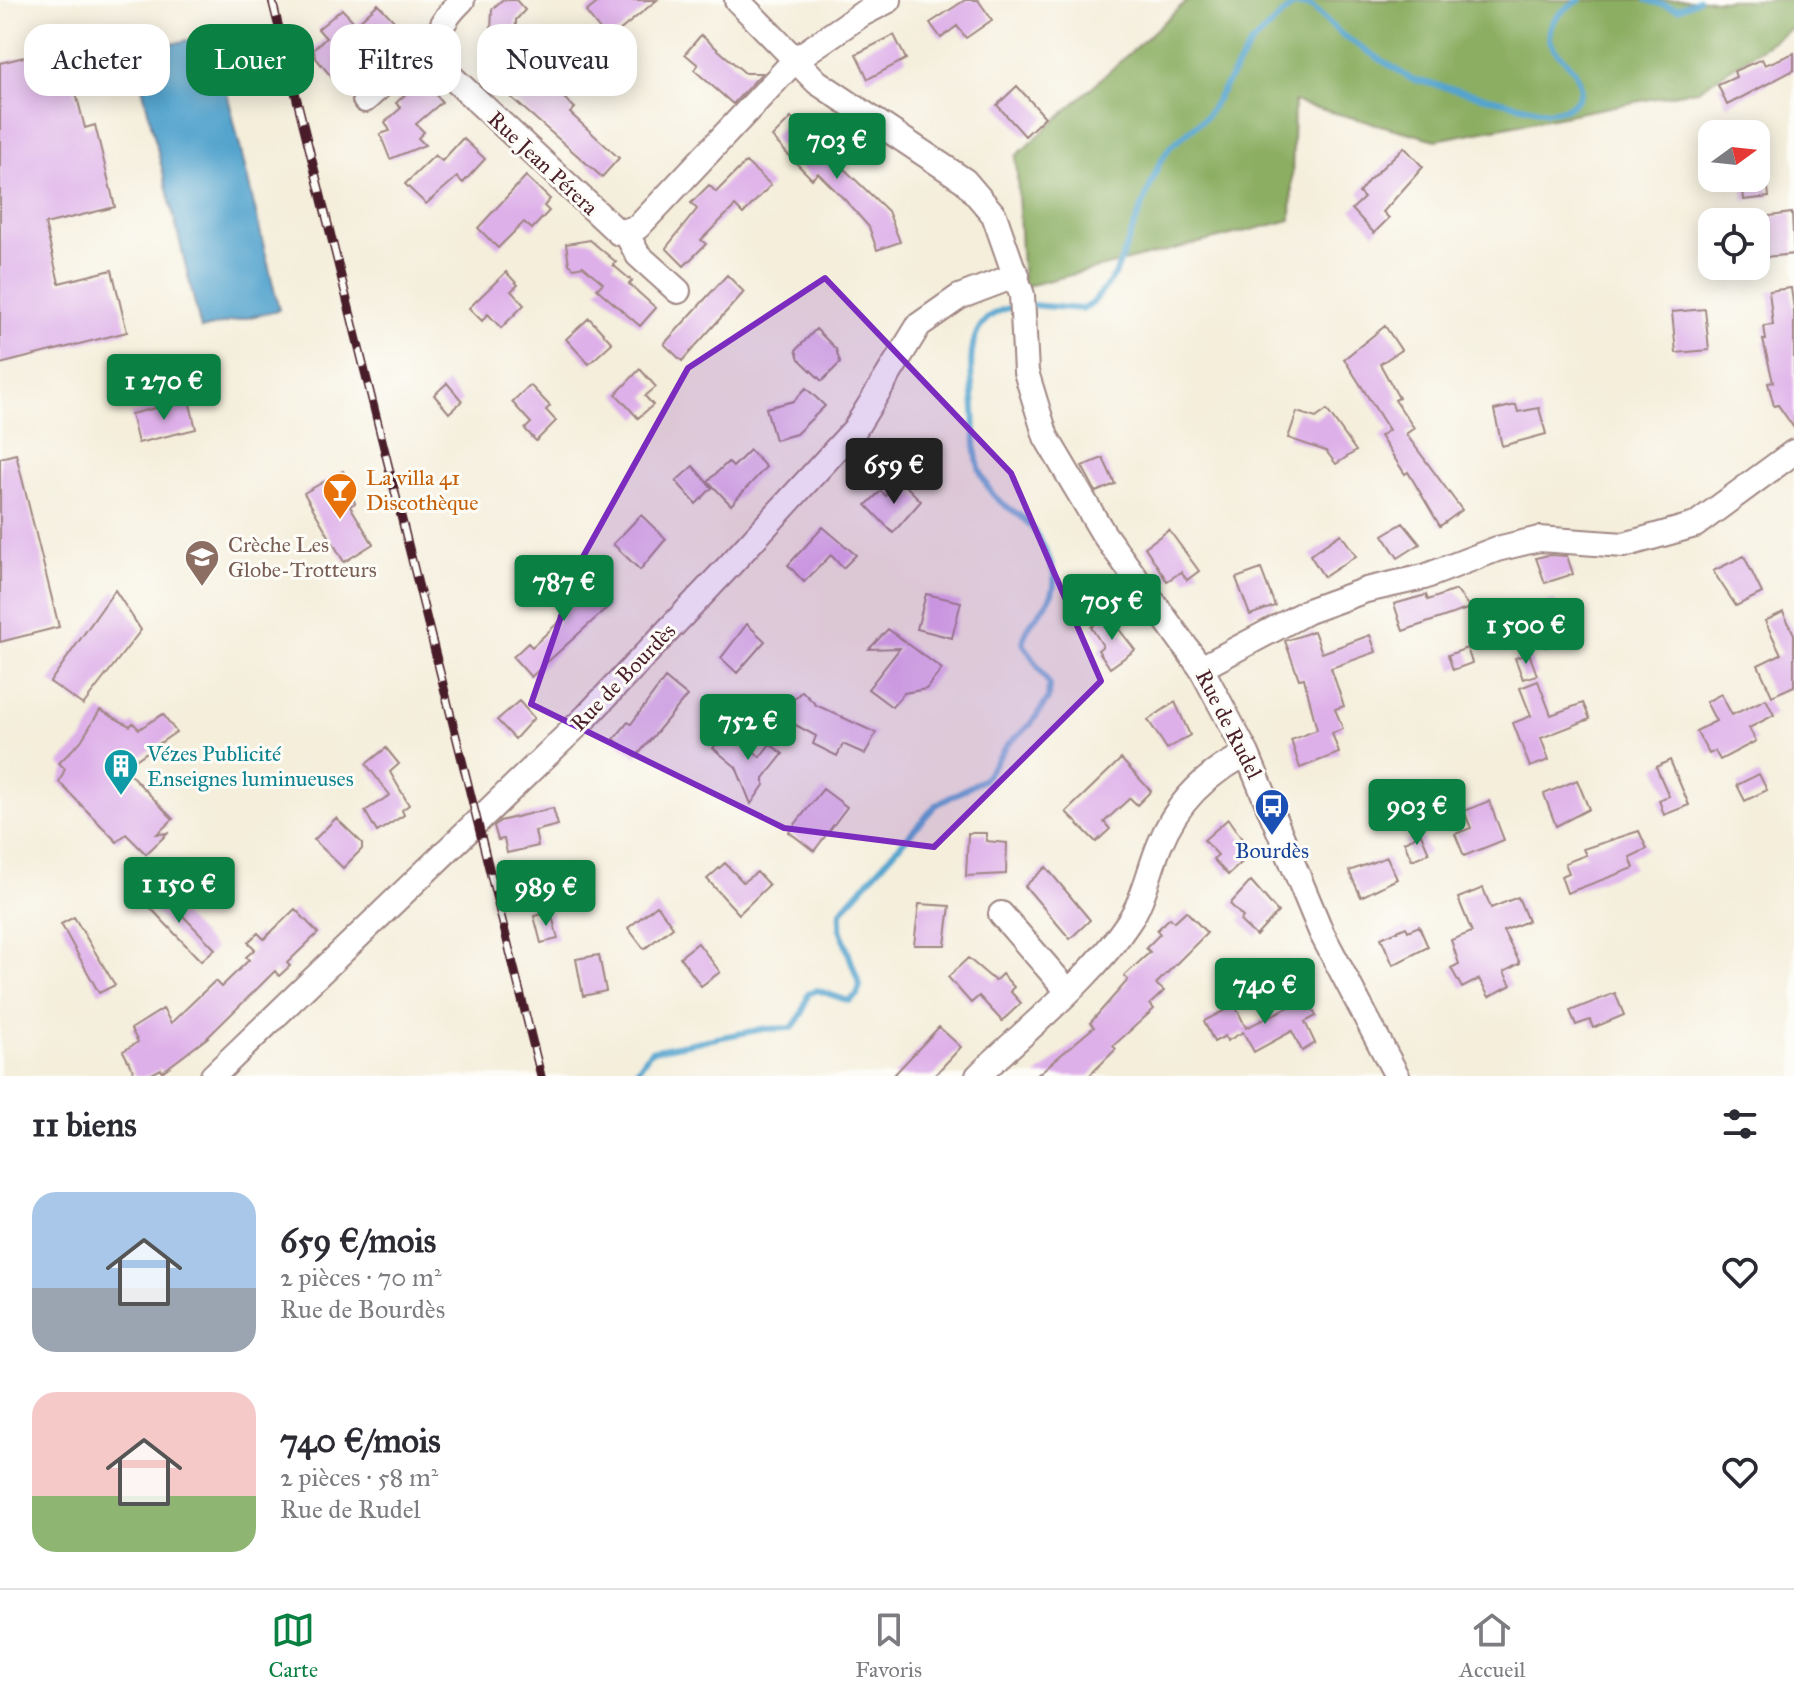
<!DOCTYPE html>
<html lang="fr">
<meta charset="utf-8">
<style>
body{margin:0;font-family:"IM FELL Great Primer",serif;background:#f2f2f3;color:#2b2b33;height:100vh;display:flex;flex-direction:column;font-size:30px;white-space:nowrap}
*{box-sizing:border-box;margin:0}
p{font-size:26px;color:#7c7c81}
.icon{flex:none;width:44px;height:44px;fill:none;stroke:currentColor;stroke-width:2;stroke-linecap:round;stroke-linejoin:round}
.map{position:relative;height:1076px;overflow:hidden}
.side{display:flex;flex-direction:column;background:#fff;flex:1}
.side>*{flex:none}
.guide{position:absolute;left:24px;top:24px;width:800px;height:72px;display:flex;gap:16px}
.needle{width:52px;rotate:75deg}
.buttons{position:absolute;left:1698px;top:120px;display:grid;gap:16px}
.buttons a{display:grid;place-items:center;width:72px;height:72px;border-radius:16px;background:#fff;box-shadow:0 4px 20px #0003;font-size:40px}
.price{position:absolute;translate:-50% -68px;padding:0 18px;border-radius:8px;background:#0b8043;color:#fff;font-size:26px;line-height:52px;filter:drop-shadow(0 2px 4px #0008)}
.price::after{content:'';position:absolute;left:50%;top:48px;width:24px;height:18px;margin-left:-12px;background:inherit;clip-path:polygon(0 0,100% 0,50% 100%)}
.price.on{background:#222;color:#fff}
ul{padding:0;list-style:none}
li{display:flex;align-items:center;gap:24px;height:200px;padding:0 32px}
li span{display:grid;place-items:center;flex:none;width:224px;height:160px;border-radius:24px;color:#555}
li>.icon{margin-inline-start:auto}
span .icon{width:96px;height:96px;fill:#fffc;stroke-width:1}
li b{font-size:34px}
h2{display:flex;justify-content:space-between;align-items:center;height:96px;padding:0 32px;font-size:34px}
.pill{padding:0 28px;border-radius:24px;background:#fff;box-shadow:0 4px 20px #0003;font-size:28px;line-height:72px}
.pill.on{background:#0b8043;color:#fff}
.menu{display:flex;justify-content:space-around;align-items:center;height:112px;border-top:2px solid #e1e1e2;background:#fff;font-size:22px;color:#7c7c81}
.menu a{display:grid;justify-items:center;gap:4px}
.menu .on{color:#0b8043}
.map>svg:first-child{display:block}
</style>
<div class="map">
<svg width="1794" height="1076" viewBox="0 0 1794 1076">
<rect width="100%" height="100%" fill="#fdfcf7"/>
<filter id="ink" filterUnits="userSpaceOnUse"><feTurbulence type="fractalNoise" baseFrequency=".0125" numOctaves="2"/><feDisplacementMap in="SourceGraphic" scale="16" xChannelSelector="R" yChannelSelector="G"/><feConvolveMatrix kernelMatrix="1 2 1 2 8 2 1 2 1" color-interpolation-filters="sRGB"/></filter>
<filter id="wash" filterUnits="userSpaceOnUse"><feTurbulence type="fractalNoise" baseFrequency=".006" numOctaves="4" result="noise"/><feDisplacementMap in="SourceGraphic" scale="32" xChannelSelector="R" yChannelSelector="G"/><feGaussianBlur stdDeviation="1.8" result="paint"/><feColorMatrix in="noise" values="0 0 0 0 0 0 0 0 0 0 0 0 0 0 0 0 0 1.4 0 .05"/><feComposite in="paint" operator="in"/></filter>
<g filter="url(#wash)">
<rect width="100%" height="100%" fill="#f4eedb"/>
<!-- forest -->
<path fill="#8bae62" stroke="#6a6646" stroke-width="2" d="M 1188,0 L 1794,0 L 1794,27 L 1698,90 L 1436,140 L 1294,102 L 1291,220 L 1023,287 L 1016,156 Z"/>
<!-- water -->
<path fill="#54a4ce" stroke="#4f627c" stroke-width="2" d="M 213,34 L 279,310 L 201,329 L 134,53 Z"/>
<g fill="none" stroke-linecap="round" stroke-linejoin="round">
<!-- stream -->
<path stroke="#54a4ce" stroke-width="6" d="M 1646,0 L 1678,9 L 1698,0
M 1030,305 L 1082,309 L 1092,304 L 1115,275 L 1159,164 L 1170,147 L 1206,117 L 1251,44 L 1293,5 L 1311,6 L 1342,35 L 1411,79 L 1547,112 C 1570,111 1591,97 1575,72 C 1569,63 1560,57 1554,48 C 1540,27 1562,9 1580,0
M 633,1076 L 651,1051 L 763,1029 L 792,1028 L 802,1014 L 808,994 L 817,990 L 849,1001 L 857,995 L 860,986 L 840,929 L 841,911 L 936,805 L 984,779 L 1008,744 L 1030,725 L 1048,699 L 1049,684 L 1023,643 C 1026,614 1064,605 1052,567 C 1047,550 1036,531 1024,519 C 1013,509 999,504 991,492 C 971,462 976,441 974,409 C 971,367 960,313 1019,306"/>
</g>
<g id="blocks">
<!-- building -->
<path fill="#deb0e9" d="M 502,0 L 516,0 L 525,10 L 516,20 L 515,68 L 546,97 L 554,89 L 575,108 L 570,113 L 619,158 L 602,177 L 489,78 L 492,9 Z
M 601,0 L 657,0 L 608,40 L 586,12 Z
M 965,0 L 978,0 L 992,20 L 966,38 L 957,26 L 941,38 L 930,23 Z
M 378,4 L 396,23 L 373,43 L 364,33 L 341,54 L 349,65 L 334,80 L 315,57 L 314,49 L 326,38 L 318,29 L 342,9 L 356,24 Z
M 701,35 L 745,73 L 762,73 L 733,104 L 694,70 L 698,65 L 685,54 Z
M 894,35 L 906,59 L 868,79 L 856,54 Z
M 64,47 L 85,128 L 95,125 L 115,207 L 45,224 L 59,283 L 112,270 L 127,332 L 0,364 L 0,63 Z
M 1794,53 L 1794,70 L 1727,105 L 1718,85 L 1736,77 L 1734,71 L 1762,59 L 1765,65 Z
M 422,79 L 442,102 L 416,124 L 424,132 L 418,138 L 425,145 L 390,159 L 380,134 L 390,131 L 385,122 L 401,108 L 396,103 Z
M 1017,86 L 1045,117 L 1025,136 L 997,105 Z
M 791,118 L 888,211 L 900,242 L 877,250 L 869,227 L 845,200 L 818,173 L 812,179 L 791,158 L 772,137 Z
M 463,138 L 485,159 L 463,183 L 457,177 L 426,204 L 405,184 L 435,155 L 442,161 Z
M 1404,147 L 1423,167 L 1383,212 L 1389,218 L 1374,233 L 1352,209 L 1364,198 L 1359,193 L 1368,181 Z
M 746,162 L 771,185 L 743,214 L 735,206 L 701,240 L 706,244 L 684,266 L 666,248 L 697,209 L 691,203 L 709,185 L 716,192 Z
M 526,176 L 550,199 L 544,206 L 549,211 L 532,229 L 524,222 L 498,248 L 478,228 Z
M 1742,178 L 1767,178 L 1769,197 L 1744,200 Z
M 1792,213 L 1794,254 L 1766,257 L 1761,217 Z
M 590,240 L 616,262 L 613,265 L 632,281 L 629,284 L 656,308 L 640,326 L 597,289 L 603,283 L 583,266 L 574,268 L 569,264 L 566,244 Z
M 506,272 L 518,285 L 511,291 L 524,305 L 501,328 L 488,314 L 482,321 L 469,308 Z
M 727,275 L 744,292 L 682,361 L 664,344 Z
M 1791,288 L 1794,310 L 1794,428 L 1778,405 L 1774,406 L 1768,383 L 1773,382 L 1763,340 L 1766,340 L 1764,326 L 1773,325 L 1769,291 Z
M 1705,309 L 1709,350 L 1676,353 L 1672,312 Z
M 589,318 L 612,343 L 589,364 L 566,339 Z
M 1385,326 L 1401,350 L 1380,364 L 1399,398 L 1395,400 L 1414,428 L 1406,434 L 1462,510 L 1440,526 L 1408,472 L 1405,474 L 1380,436 L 1389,430 L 1344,359 Z
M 816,329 L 836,349 L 840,363 L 822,381 L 799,359 L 796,350 Z
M 640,369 L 656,387 L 645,396 L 653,405 L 638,418 L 616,394 Z
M 447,383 L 462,401 L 449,413 L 434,395 Z
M 530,385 L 550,406 L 546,410 L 556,421 L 536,441 L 525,429 L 531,423 L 512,402 Z
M 806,388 L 825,406 L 796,434 L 775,440 L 766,408 L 794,401 Z
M 189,400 L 196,429 L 138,443 L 131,414 Z
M 1516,405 L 1518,412 L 1539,408 L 1546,434 L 1502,446 L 1494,410 Z
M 1327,410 L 1356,451 L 1336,464 L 1326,451 L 1288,438 L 1297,412 L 1316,418 Z
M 750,450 L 766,467 L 731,505 L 708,481 L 728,462 L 733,467 Z
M 16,454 L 59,627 L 0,642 L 0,458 Z
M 1103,458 L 1115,484 L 1096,492 L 1082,466 Z
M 693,466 L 712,488 L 696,504 L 676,481 Z
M 343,471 L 355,503 L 350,506 L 373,544 L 344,562 L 304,493 Z
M 901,481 L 921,501 L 893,533 L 866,505 L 881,491 L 886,496 Z
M 641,515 L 666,539 L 640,570 L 613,544 Z
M 1403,523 L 1420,544 L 1398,558 L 1383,535 Z
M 823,527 L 856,555 L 843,568 L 831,555 L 804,582 L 788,565 Z
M 1169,530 L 1199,571 L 1187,580 L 1181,572 L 1167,581 L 1145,547 Z
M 1341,534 L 1356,556 L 1324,577 L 1310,555 Z
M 1548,555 L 1567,556 L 1573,574 L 1545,583 L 1536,558 Z
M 1744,556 L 1762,593 L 1736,606 L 1713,571 Z
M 1261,569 L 1275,606 L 1250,615 L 1236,578 Z
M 576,571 L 608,607 L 531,677 L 513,657 L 528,643 L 532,647 L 563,618 L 561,616 L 568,609 L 553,592 Z
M 115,590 L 141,630 L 83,705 L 50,682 Z
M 1456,590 L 1470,608 L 1403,631 L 1394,604 L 1426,595 L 1428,600 Z
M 926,594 L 961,602 L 952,638 L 917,629 Z
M 1554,600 L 1569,638 L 1545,647 L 1531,608 Z
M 1783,612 L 1794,634 L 1794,686 L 1772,696 L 1758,665 L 1781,654 L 1765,621 Z
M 1108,615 L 1135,650 L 1110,668 L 1098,650 L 1103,646 L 1091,627 Z
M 747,624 L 765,641 L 737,673 L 721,658 Z
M 888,629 L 942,669 L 926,689 L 904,693 L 892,707 L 868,689 L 900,648 L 869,649 Z
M 1314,631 L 1322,653 L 1370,635 L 1376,652 L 1331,668 L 1344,706 L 1335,709 L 1343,729 L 1332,733 L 1339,753 L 1300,768 L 1291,740 L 1317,730 L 1304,678 L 1299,679 L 1285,641 Z
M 1467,648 L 1472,663 L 1453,670 L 1448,655 Z
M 1529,653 L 1537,675 L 1523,679 L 1515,658 Z
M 665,678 L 687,696 L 636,757 L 614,739 L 628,722 L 631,724 Z
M 1538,681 L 1551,715 L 1583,703 L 1590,719 L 1541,738 L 1549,760 L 1530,767 L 1513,723 L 1531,716 L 1520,688 Z
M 802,691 L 816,705 L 876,733 L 865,754 L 843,744 L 837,756 L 813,744 L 816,736 L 794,724 L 791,727 L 778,715 Z
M 1721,694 L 1732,715 L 1766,699 L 1774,715 L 1749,728 L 1756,741 L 1720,760 L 1715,751 L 1709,754 L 1696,731 L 1716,721 L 1706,702 Z
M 519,701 L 534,718 L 515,739 L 497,720 Z
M 1175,702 L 1190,735 L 1167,749 L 1148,720 Z
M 100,710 L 130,726 L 133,723 L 139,729 L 163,714 L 176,732 L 124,768 L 173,819 L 157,834 L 168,833 L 146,854 L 126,834 L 117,842 L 59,782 L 65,769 L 59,763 L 81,741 Z
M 728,730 L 760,757 L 770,744 L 783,754 L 764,778 L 764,785 L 751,804 L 736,767 L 713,748 Z
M 386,748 L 399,764 L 390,772 L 409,805 L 402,810 L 404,815 L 377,832 L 365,811 L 390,795 L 366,764 Z
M 1121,759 L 1151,791 L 1137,805 L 1130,798 L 1104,822 L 1110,829 L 1096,842 L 1066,812 Z
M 1670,760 L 1689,805 L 1664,815 L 1659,800 L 1669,796 L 1656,767 Z
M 1759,774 L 1767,790 L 1745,801 L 1737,785 Z
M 1577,780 L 1589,809 L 1556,826 L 1544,794 Z
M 823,789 L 847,807 L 814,851 L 789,832 Z
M 1489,801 L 1504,840 L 1464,856 L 1455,834 L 1471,828 L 1464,811 Z
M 553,808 L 558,825 L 535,831 L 538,846 L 507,853 L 504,839 L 498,840 L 494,826 L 500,821 Z
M 336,818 L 362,843 L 362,849 L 343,868 L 314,840 Z
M 1228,819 L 1252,853 L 1228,875 L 1213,859 L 1218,855 L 1204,840 Z
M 1639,831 L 1647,849 L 1630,857 L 1634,868 L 1567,893 L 1561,876 L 1569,873 L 1565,863 L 1586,855 L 1583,849 Z
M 968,833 L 986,833 L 986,841 L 1007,843 L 1006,874 L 966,876 Z
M 1421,834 L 1429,853 L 1412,860 L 1404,842 Z
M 1387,857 L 1397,879 L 1361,897 L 1349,871 Z
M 725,863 L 743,882 L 757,872 L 769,885 L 739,914 L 707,879 Z
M 1046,867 L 1090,920 L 1070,939 L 1025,886 Z
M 1251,881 L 1278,912 L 1256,936 L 1240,921 L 1243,917 L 1230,904 Z
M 1483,888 L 1491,908 L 1518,897 L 1528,921 L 1503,931 L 1520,963 L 1504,972 L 1511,985 L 1489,997 L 1479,979 L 1462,988 L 1451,968 L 1459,964 L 1451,940 L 1472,932 L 1458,898 Z
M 157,889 L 215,949 L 201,961 L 143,900 Z
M 919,904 L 950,906 L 945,945 L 914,945 Z
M 657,905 L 673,927 L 644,949 L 628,928 Z
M 295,909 L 318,933 L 287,963 L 290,966 L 279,976 L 275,971 L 207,1038 L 162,1072 L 161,1069 L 148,1076 L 136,1076 L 123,1051 L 138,1042 L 131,1029 L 163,1009 L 171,1023 L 215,981 L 221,987 L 249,960 L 246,957 L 255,949 L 248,942 L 258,933 L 264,939 Z
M 1186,911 L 1207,933 L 1156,984 L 1164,991 L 1150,1004 L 1154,1009 L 1113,1046 L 1116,1049 L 1089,1076 L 1036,1076 L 1094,1027 L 1090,1023 L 1128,980 L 1124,976 L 1150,952 L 1146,948 L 1160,934 L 1157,930 L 1170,918 L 1174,922 Z
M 551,912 L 558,939 L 541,943 L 534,916 Z
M 74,917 L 115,985 L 99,993 L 61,924 Z
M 1419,926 L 1428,947 L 1393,965 L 1381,938 L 1406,927 L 1408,931 Z
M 698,943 L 720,972 L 701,986 L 680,957 Z
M 599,955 L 606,991 L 583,996 L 576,959 Z
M 968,958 L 995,981 L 1002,974 L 1014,987 L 1010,991 L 1021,1003 L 1002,1021 L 979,996 L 971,1003 L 948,977 Z
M 1615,993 L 1624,1015 L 1593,1028 L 1590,1020 L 1576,1025 L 1570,1011 Z
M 1307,998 L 1316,1016 L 1305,1022 L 1315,1043 L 1302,1051 L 1292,1031 L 1254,1052 L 1243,1032 L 1227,1041 L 1225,1036 L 1214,1042 L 1204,1021 L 1235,1005 L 1246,1028 Z
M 939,1027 L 961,1047 L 934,1076 L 893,1076 Z"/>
</g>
</g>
<g filter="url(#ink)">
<use href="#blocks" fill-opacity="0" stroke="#9f8683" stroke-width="2"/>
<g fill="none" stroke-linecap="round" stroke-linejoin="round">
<!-- minor casing -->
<g stroke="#9f8683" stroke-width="28">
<path id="minor" d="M 462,0 C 440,21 432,39 442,68 L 619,233 L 638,227 L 796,59 L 862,14 L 889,0
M 737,0 L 817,82 L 965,181 L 994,215 L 1022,295 L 1026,372 L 1046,437 L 1103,533 L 1201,668 L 1247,754 L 1322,934 L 1397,1076
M 365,100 L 413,56 L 436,51
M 626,233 L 638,255 L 678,291
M 1201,668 L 1308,611 L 1366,590 L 1424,577 L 1497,549 L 1539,539 L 1624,545 L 1695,525 L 1794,452
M 1001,914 L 1067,990
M 213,1076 L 587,716 L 730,565 L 855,429 L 919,325 L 959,297 L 1017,275
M 978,1076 C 1026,1029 1091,979 1128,923 C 1144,900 1149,870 1160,844 C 1177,802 1206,773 1247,754"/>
</g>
<!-- minor -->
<use href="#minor" stroke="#fff" stroke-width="24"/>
<!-- rail casing -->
<g stroke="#4a1f2b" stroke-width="9">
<path id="rail" d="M 272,0 L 541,1076"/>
</g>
<!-- rail -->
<use href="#rail" stroke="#fdfcf7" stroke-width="6" stroke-dasharray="18" stroke-linecap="butt"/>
</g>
</g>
<!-- marked area -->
<path fill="#7b2cbf" fill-opacity="0.2" stroke="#7b2cbf" stroke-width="6" stroke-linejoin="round" d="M 825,278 L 1011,473 L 1101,681 L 934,847 L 784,828 L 531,704 L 579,564 L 688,368 Z"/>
<!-- icons -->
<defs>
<g id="bar-pin" transform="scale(1.8)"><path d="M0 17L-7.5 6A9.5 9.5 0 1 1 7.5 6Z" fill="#e8710a" stroke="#fdfcf7"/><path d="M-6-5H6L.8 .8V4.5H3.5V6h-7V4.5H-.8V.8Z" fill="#fff"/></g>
<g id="school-pin" transform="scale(1.8)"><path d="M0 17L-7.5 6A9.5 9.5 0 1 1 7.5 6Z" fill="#8d6e63" stroke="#fdfcf7"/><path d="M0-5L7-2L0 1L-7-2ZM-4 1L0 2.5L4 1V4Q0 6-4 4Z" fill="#fff"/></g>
<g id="building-pin" transform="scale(1.8)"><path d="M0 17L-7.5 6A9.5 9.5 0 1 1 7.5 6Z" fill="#0f9aa8" stroke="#fdfcf7"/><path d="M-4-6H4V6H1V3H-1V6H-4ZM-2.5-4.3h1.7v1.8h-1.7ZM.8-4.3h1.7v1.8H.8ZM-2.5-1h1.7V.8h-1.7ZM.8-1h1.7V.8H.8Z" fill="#fff"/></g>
<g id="bus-pin" transform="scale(1.8)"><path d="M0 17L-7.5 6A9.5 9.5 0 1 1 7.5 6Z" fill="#1a4fb4" stroke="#fdfcf7"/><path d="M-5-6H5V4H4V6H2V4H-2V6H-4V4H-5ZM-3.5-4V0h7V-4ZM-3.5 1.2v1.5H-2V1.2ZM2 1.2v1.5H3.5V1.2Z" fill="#fff"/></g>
</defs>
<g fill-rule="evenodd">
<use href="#bar-pin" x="340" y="490"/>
<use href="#school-pin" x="202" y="557"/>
<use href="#building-pin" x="121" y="766"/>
<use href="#bus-pin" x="1272" y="806"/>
</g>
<g text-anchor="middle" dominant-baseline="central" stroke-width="6" stroke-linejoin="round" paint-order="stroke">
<!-- street labels -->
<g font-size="22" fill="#4a1f2b" stroke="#fdfcf7">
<text transform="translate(543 163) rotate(43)">Rue Jean Pérera</text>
<text transform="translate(623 677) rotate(-46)">Rue de Bourdès</text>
<text transform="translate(1229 724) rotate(63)">Rue de Rudel</text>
</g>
<!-- food labels -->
<g font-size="22" fill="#c56008" stroke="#fdfcf7" text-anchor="start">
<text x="366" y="477">La villa 41<tspan x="366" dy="25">Discothèque</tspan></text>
</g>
<!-- education labels -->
<g font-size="22" fill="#785e54" stroke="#fdfcf7" text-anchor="start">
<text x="228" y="544">Crèche Les<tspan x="228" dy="25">Globe-Trotteurs</tspan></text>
</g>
<!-- culture labels -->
<g font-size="22" fill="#0d838f" stroke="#fdfcf7" text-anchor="start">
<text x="147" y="753">Vézes Publicité<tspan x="147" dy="25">Enseignes luminueuses</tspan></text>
</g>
<!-- transit labels -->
<g font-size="22" fill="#164399" stroke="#fdfcf7">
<text x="1272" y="850">Bourdès</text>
</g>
</g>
</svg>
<div class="buttons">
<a><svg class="needle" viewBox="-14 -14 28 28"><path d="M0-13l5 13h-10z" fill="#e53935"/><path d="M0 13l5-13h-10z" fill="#7c7c81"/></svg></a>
<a><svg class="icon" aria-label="locate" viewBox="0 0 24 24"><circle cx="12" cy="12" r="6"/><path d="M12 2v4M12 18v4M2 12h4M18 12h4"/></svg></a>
</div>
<b class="price" style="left:837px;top:181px">703 €</b>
<b class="price" style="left:164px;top:422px">1 270 €</b>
<b class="price on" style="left:894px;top:506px">659 €</b>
<b class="price" style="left:564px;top:623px">787 €</b>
<b class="price" style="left:1112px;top:642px">705 €</b>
<b class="price" style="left:1526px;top:666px">1 500 €</b>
<b class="price" style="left:748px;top:762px">752 €</b>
<b class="price" style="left:1417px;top:847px">903 €</b>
<b class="price" style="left:179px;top:925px">1 150 €</b>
<b class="price" style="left:546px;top:928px">989 €</b>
<b class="price" style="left:1265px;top:1026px">740 €</b>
<div class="guide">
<a class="pill">Acheter</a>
<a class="pill on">Louer</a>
<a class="pill">Filtres</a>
<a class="pill">Nouveau</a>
</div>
</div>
<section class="side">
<h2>11 biens<svg class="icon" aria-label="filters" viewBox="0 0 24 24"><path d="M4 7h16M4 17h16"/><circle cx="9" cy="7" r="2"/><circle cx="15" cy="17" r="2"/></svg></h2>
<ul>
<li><span style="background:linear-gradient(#a9c7e8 60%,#9aa5b1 0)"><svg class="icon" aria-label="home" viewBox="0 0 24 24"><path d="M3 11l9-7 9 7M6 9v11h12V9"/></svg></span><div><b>659 €/mois</b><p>2 pièces · 70 m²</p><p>Rue de Bourdès</p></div><svg class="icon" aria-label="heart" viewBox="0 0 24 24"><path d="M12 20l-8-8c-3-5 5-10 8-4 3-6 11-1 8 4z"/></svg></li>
<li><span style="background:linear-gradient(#f6c9c9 65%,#8fb573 0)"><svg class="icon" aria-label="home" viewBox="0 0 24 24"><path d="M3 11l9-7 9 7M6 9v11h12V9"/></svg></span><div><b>740 €/mois</b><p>2 pièces · 58 m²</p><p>Rue de Rudel</p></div><svg class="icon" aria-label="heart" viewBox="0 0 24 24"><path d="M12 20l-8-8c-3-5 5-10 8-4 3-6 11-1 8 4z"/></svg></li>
</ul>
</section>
<nav class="menu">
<a class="on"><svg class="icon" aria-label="map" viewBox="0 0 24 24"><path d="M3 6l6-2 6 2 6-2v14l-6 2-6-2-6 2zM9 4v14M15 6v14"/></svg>Carte</a>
<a><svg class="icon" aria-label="saved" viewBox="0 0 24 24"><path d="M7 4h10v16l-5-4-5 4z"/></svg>Favoris</a>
<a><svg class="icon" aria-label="home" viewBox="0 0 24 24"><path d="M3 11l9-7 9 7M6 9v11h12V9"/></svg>Accueil</a>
</nav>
